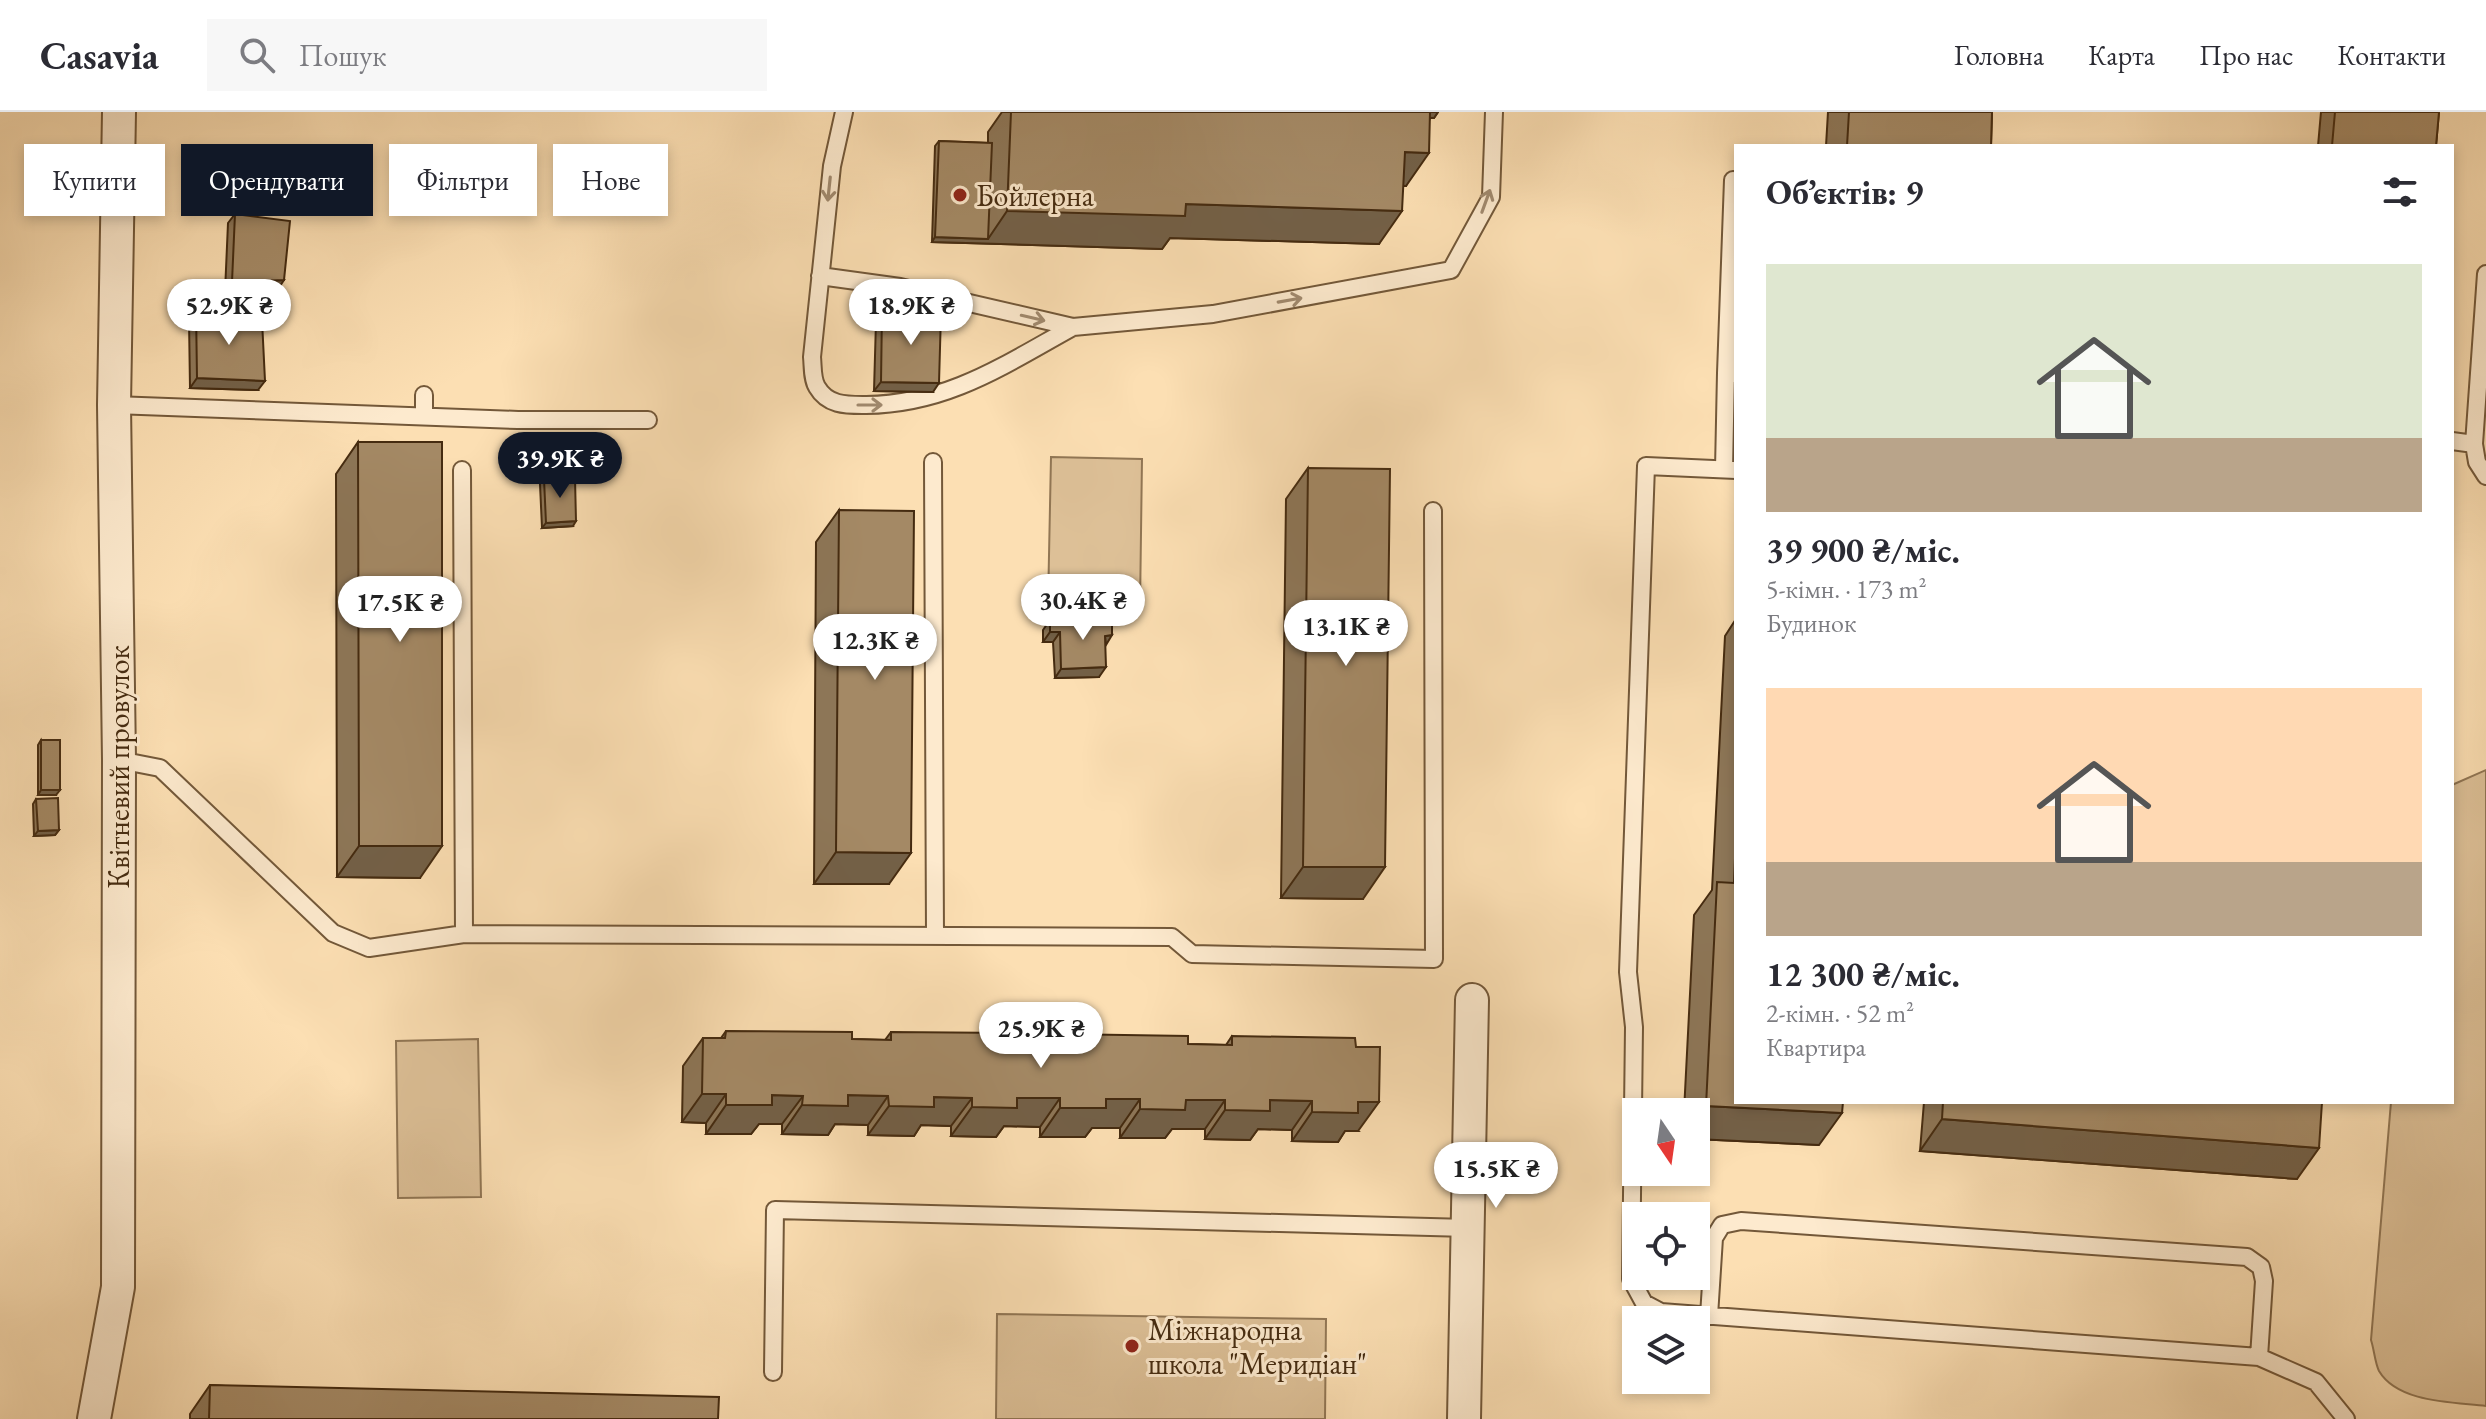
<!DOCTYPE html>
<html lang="uk">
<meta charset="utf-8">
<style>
body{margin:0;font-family:"EB Garamond",serif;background:#f7f7f7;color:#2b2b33;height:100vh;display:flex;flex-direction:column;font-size:30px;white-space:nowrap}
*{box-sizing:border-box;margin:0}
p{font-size:26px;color:#7c7c81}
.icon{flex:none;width:44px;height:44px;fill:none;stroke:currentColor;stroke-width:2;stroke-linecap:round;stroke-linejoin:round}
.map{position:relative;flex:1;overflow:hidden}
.side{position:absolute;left:1734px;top:32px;width:720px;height:960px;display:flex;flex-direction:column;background:#fff;border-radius:0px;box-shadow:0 4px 12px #0003}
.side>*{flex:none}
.banner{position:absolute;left:24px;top:32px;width:760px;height:72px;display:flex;gap:16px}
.needle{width:52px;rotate:167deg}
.buttons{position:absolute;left:1622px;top:986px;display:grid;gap:16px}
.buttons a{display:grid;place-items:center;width:88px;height:88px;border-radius:0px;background:#fff;box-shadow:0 4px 12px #0003;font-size:40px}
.price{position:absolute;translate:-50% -68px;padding:0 18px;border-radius:28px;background:#fff;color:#222;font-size:26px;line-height:52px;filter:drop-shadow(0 2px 4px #0008)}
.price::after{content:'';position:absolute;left:50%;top:48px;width:24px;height:18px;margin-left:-12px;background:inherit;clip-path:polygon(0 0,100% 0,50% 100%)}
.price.active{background:#111827;color:#fff}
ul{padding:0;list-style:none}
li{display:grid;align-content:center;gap:16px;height:424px;padding:0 32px}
li span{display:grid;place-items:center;height:248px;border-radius:0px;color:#555}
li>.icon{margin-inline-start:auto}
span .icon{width:144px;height:144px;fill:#fffc;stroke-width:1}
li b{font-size:34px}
h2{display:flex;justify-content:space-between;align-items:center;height:96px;padding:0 32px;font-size:34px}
.chip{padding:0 28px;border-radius:0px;background:#fff;box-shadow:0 4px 12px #0003;font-size:28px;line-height:72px}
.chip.active{background:#111827;color:#fff}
header{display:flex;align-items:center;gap:48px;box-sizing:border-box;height:112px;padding:0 40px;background:#fff;border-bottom:2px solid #e1e1e2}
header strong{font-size:38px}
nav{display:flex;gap:44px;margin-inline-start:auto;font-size:28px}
.search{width:560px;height:72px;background:#f7f7f7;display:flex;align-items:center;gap:20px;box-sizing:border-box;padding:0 28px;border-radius:0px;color:#7c7c81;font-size:30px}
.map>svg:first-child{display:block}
</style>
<header>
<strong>Casavia</strong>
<div class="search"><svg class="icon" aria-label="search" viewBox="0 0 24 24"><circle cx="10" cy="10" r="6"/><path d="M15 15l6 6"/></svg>Пошук</div>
<nav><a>Головна</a><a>Карта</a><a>Про нас</a><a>Контакти</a></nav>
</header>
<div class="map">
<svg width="2486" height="1307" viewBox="0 0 2486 1307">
<rect width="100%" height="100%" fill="#fcdfb3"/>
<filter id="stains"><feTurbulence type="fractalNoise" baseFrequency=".0025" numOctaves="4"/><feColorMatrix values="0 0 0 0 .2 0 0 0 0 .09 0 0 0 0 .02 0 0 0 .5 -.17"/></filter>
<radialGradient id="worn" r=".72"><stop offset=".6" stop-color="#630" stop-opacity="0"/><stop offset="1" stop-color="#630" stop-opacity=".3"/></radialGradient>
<!-- green -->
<path fill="#ddc097" stroke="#917654" stroke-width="2" d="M 1051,345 L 1142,347 L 1140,495 L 1048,493 Z
M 2486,658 L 2486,1294 C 2453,1290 2398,1291 2379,1259 C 2375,1251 2374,1237 2371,1228 L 2391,990 L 2452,990 L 2452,673 Z
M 478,927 L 481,1085 L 398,1086 L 396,929 Z
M 997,1202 L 1326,1207 L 1325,1307 L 996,1307 Z"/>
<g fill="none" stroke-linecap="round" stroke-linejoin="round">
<!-- service casing -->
<g stroke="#735839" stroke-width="20">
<path id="service" d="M 844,0 L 832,54 L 812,245 C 813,254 812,267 817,275 C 828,294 847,293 866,293 C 948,292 1004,253 1073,215
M 2486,162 L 2474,332 L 2477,350 L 2486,364
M 820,164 L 900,175 L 1073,215 L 1213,202 L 1451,158 L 1491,85 L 1494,0
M 1726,261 L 1733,68
M 114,293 L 518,308 L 648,308
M 424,304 L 424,283
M 2452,329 L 2474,332
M 933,350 L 935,824
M 1724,357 L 1726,261 L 1736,262
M 462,358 L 464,822
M 1736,358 L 1646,354 L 1628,860 L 1634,915 L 1631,1167 L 1644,1191 L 1661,1200 L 2259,1245 L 2316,1270 L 2346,1307
M 119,648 L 160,656 L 333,821 L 369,836 L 464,822 L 1172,825 L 1192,842 L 1434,847 L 1433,399
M 1709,1204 L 1714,1126 L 1722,1113 L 1741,1109 L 2247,1145 L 2261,1155 L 2264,1169 L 2259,1245
M 773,1260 L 775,1098 L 1468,1116"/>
</g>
<!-- minor casing -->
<g stroke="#735839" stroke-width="36">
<path id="minor" d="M 94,1307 L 118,1175 L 119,648 L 114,293 L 119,0
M 1464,1307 L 1472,888"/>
</g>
<!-- service -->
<use href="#service" stroke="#fdeace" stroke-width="16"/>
<!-- minor -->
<use href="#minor" stroke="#fdeace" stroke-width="32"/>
</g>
<!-- wall -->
<path fill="#8d7657" stroke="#452b10" stroke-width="2" d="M 1002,0 L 1438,0 L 1434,6 L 1430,6 L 1406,74 L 1403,74 L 1379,132 L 1170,126 L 1162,137 L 932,130 L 935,34 L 939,29 L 988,31 L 988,20 Z
M 1828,0 L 1992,0 L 1991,34 L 1826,34 Z
M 2321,0 L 2439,0 L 2436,34 L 2318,34 Z
M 235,102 L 278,177 L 225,180 L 228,111 Z
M 196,197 L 258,278 L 190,276 L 189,207 Z
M 882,199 L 933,280 L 874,279 L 876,209 Z
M 358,330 L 420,766 L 337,765 L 336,362 Z
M 1308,356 L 1363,787 L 1281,786 L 1286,387 Z
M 544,367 L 573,414 L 542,416 L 540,372 Z
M 839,398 L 889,772 L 814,772 L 816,430 Z
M 1736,507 L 1736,990 L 1819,1033 L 1696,1027 L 1696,1000 L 1684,1000 L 1694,803 L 1712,778 L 1725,524 Z
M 1050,508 L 1105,533 L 1099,565 L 1055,566 L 1053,530 L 1043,530 L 1043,518 Z
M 41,628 L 56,683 L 38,683 L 38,633 Z
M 36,687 L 59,718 L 55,723 L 34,724 L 33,692 Z
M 726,919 L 852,927 L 885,928 L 891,920 L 1012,930 L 1056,931 L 1061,922 L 1188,932 L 1226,933 L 1232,924 L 1358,1019 L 1345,1019 L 1338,1030 L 1292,1029 L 1292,1018 L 1258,1017 L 1250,1028 L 1205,1027 L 1205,1017 L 1172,1017 L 1165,1026 L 1120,1026 L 1120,1016 L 1092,1016 L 1085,1025 L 1040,1025 L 1040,1015 L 1004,1014 L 996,1025 L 951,1024 L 951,1014 L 921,1013 L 914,1024 L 868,1023 L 868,1013 L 835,1012 L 828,1023 L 782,1022 L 782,1012 L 759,1012 L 751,1022 L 706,1022 L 706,1011 L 682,1010 L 683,954 L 703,926 L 721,926 Z
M 1924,990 L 2322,990 L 2297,1067 L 1920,1039 Z
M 210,1273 L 718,1307 L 190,1307 L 190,1302 Z"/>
<!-- shaded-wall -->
<path fill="#736047" stroke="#452b10" stroke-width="2" d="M 1412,0 L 1438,0 L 1434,6 L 1408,5 Z
M 1405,40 L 1429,41 L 1406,74 L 1382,73 Z
M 1186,92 L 1402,99 L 1379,132 L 1170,126 L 1162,137 L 932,130 L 935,125 L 988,127 L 1007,99 Z
M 284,168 L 278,177 L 225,180 L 232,170 Z
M 197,266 L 265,269 L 258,278 L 190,276 Z
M 881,270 L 939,271 L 933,280 L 874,279 Z
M 576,409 L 573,414 L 542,416 L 546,411 Z
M 1050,520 L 1060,520 L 1053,530 L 1043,530 Z
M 1112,523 L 1106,533 L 1105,524 Z
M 1106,555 L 1099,565 L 1055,566 L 1061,557 Z
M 41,678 L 60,678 L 56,683 L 38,683 Z
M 59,718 L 55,723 L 34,724 L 38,719 Z
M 359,734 L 442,734 L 420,766 L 337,765 Z
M 836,740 L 911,741 L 889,772 L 814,772 Z
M 1303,755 L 1385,755 L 1363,787 L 1281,786 Z
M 702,982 L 726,982 L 706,1011 L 682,1010 Z
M 772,983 L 803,984 L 782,1012 L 759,1012 L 751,1022 L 706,1022 L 726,993 Z
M 848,983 L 888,984 L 868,1013 L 835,1012 L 828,1023 L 782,1022 L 802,993 Z
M 934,985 L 972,986 L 951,1014 L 921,1013 L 914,1024 L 868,1023 L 889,994 Z
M 1017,986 L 1060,986 L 1040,1015 L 1004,1014 L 996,1025 L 951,1024 L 972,995 Z
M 1106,987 L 1140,987 L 1120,1016 L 1092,1016 L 1085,1025 L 1040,1025 L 1060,996 Z
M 1186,988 L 1225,988 L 1205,1017 L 1172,1017 L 1165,1026 L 1120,1026 L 1140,997 Z
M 1270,988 L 1312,989 L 1292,1018 L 1258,1017 L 1250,1028 L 1205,1027 L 1225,998 Z
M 1358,990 L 1379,990 L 1358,1019 L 1345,1019 L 1338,1030 L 1292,1029 L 1312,1000 Z
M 1706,994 L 1842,1001 L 1819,1033 L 1696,1027 L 1696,1007 Z
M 1942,1007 L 2319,1036 L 2297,1067 L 1920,1039 Z"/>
<!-- building -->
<path fill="#a48965" stroke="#452b10" stroke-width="2" d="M 1011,0 L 1430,0 L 1429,41 L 1405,40 L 1402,99 L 1186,92 L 1185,104 L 1007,99 Z
M 1849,0 L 1992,0 L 1991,34 L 1847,34 Z
M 2335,0 L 2439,0 L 2436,34 L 2332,34 Z
M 939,29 L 992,31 L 988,127 L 935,125 Z
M 235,102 L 290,109 L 284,168 L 232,170 Z
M 196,197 L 262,208 L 265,269 L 197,266 Z
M 882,199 L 941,201 L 939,271 L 881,270 Z
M 358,330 L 442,330 L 442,734 L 359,734 Z
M 1308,356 L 1390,357 L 1385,755 L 1303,755 Z
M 575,366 L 576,409 L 546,411 L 544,367 Z
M 839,398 L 914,399 L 911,741 L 836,740 Z
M 1112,506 L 1112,523 L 1105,524 L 1106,555 L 1061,557 L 1060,520 L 1050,520 L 1050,508 Z
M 41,628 L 60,628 L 60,678 L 41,678 Z
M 58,686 L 59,718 L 38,719 L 36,687 Z
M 1736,722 L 1736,990 L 1843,990 L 1842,1001 L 1706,994 L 1717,770 L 1734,771 Z
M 726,919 L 852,920 L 852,927 L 891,928 L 891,920 L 1012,921 L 1012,930 L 1061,931 L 1061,922 L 1188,924 L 1188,932 L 1232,933 L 1232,924 L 1355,926 L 1356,935 L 1380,935 L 1379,990 L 1358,990 L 1358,1001 L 1312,1000 L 1312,989 L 1270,988 L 1270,999 L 1225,998 L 1225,988 L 1186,988 L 1185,998 L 1140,997 L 1140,987 L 1106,987 L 1106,996 L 1060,996 L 1060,986 L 1017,986 L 1017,996 L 972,995 L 972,986 L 934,985 L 934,995 L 889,994 L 888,984 L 848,983 L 848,994 L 802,993 L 803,984 L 772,983 L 772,993 L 726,993 L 726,982 L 702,982 L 703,926 L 725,926 Z
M 1943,990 L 2322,990 L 2319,1036 L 1942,1007 Z
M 210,1273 L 719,1285 L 718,1307 L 209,1307 Z"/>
<!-- one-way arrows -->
<defs><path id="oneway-shaft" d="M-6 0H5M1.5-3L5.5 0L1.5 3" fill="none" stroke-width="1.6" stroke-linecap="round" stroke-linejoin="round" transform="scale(2)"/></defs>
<g stroke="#a18a6f">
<use href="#oneway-shaft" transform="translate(829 77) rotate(96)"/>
<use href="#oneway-shaft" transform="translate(1486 89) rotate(-70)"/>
<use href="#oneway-shaft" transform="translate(1290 188) rotate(-10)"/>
<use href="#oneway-shaft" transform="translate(1033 206) rotate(13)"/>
<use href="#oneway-shaft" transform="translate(870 293)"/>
</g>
<!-- markers -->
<g fill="#8f2418" stroke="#fdeace" stroke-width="3">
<circle cx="960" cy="83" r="8"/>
<circle cx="1132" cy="1234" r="8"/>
</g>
<g text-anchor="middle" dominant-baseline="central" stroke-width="6" stroke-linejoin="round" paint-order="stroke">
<!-- poi labels -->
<g font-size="30" fill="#452b10" stroke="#fdeace" text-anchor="start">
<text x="976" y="83">Бойлерна</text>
<text x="1148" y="1217">Міжнародна<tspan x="1148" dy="34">школа "Меридіан"</tspan></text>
</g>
<!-- street labels -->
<g font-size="30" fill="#452b10" stroke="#fdeace">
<text transform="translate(118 655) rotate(-90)">Квітневий провулок</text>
</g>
</g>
<rect width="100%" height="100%" filter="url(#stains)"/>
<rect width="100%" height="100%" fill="url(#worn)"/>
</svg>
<div class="buttons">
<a><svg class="needle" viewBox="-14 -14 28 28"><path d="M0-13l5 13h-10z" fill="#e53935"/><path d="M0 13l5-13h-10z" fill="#7c7c81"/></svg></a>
<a><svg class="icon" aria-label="locate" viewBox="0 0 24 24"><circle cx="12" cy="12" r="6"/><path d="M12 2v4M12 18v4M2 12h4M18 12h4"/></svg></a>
<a><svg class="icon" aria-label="layers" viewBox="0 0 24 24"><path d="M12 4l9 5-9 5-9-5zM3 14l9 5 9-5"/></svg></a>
</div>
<b class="price" style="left:229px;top:235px">52.9K ₴</b>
<b class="price" style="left:911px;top:235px">18.9K ₴</b>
<b class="price active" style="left:560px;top:388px">39.9K ₴</b>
<b class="price" style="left:1083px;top:530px">30.4K ₴</b>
<b class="price" style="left:400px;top:532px">17.5K ₴</b>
<b class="price" style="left:1346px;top:556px">13.1K ₴</b>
<b class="price" style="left:875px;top:570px">12.3K ₴</b>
<b class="price" style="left:1041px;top:958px">25.9K ₴</b>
<b class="price" style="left:1496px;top:1098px">15.5K ₴</b>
<div class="banner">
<a class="chip">Купити</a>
<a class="chip active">Орендувати</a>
<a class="chip">Фільтри</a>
<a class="chip">Нове</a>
</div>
<section class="side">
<h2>Об’єктів: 9<svg class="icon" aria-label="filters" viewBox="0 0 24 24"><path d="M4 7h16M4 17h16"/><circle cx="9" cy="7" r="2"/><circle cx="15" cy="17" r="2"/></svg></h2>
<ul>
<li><span style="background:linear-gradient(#dfe7d0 70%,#b9a48a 0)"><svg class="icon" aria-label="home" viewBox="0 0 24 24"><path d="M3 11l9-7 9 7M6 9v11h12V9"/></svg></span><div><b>39 900 ₴/міс.</b><p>5-кімн. · 173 m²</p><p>Будинок</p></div></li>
<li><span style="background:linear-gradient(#ffd9b3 70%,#b9a48a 0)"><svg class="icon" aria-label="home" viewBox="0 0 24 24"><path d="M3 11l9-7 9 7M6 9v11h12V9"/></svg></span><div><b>12 300 ₴/міс.</b><p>2-кімн. · 52 m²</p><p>Квартира</p></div></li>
</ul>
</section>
</div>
